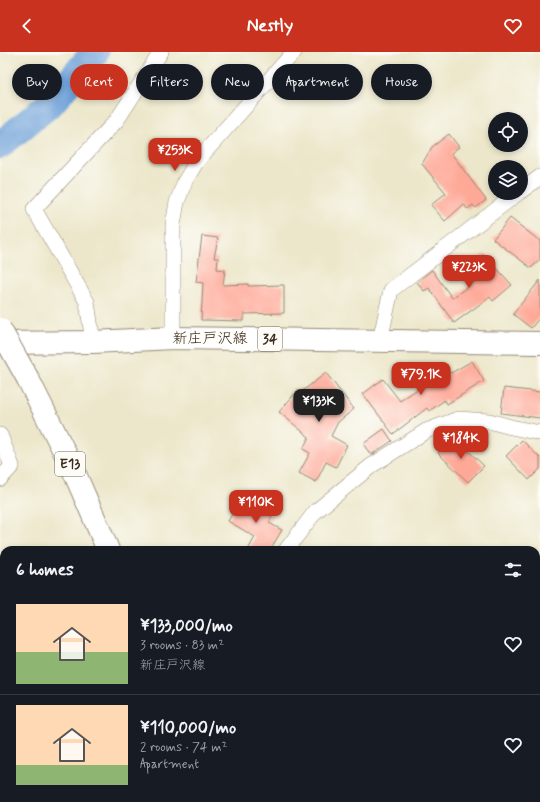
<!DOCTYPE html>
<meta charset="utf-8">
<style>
body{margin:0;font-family:Mynerve,"Klee One",sans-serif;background:#20242c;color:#f1f3f6;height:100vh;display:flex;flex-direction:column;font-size:15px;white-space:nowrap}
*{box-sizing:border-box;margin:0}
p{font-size:13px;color:#9ea1a6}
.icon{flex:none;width:22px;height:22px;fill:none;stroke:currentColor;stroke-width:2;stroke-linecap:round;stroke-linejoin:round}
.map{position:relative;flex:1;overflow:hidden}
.side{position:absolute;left:0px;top:494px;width:540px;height:256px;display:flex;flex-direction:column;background:#171b24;border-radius:12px 12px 0 0;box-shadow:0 2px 6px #0003}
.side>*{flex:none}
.top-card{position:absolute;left:12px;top:12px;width:516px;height:36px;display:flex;gap:8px}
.tools{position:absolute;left:488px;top:60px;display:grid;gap:8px}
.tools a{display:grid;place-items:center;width:40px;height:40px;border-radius:50%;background:#171b24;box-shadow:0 2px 6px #0003;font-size:20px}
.price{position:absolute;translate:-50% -34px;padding:0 9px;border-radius:8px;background:#c8321e;color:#fff;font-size:13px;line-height:26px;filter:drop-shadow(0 1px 2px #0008)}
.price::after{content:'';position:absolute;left:50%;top:24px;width:12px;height:9px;margin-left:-6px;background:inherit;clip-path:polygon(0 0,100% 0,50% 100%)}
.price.selected{background:#222;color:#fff}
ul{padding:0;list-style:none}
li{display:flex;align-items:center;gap:12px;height:100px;padding:0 16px}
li+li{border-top:1px solid #363941}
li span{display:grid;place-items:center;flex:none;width:112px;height:80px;border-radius:0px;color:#555}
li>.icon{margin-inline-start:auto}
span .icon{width:48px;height:48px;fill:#fffc;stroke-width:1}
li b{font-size:17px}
h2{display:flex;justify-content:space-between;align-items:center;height:48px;padding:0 16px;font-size:17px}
.pill{padding:0 14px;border-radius:18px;background:#171b24;box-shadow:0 2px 6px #0003;font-size:14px;line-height:36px}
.pill.selected{background:#c8321e;color:#fff}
header{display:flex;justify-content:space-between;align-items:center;height:52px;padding:0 16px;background:#c8321e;color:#fff;font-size:18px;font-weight:700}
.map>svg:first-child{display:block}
</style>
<header><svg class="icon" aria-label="back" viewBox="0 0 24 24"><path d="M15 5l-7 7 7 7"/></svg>Nestly<svg class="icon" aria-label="heart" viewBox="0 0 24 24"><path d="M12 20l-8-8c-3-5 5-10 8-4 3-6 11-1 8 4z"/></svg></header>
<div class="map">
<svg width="540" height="750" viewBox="0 0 540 750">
<rect width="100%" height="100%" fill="#fdfcf7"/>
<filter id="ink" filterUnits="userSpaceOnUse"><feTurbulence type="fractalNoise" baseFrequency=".025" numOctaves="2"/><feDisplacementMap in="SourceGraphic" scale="8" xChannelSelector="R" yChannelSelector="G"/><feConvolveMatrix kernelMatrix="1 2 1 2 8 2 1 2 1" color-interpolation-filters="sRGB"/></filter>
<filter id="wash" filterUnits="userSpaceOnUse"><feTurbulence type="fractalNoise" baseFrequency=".012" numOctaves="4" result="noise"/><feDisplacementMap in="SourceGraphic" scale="16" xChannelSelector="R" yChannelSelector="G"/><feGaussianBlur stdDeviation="0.9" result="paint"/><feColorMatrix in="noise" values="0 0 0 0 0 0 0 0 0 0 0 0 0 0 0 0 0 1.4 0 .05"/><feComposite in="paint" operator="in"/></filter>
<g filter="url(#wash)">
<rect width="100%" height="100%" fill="#ece7ca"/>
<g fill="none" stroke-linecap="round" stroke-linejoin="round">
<!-- river -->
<path stroke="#6da0d9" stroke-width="28" d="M 0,93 L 51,51 L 95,0"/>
</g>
<g id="blocks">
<!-- building -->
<path fill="#fea998" d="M 449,82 L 459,95 L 451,101 L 486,148 L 476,156 L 473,153 L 467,157 L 464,152 L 445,169 L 431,153 L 446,141 L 422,112 L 432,95 Z
M 510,166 L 540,189 L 540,208 L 531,216 L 493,187 Z
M 202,184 L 218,186 L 214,206 L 218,206 L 217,217 L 225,218 L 223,233 L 248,232 L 248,234 L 284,233 L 284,261 L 244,262 L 244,269 L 201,268 L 203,231 L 196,230 Z
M 484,202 L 512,233 L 493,249 L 490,245 L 454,271 L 429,236 L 424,239 L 417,230 L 432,218 L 452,246 L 476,229 L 466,218 Z
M 540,228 L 540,265 L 531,276 L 513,262 Z
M 472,309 L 484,329 L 447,352 L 445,348 L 429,359 L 427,356 L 393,382 L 363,342 L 383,327 L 400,349 L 428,330 L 430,332 L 450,320 L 451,321 Z
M 326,321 L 354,357 L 338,370 L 331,384 L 347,393 L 336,415 L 326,410 L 316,430 L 299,421 L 310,401 L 303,397 L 309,385 L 279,360 L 298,338 L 301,340 Z
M 504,336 L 540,340 L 540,366 L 501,361 Z
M 384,377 L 392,389 L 371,403 L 363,392 Z
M 454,385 L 484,414 L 468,430 L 438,401 Z
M 522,388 L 540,406 L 540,417 L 529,428 L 506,404 Z
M 243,445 L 257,453 L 259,450 L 271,457 L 268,462 L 272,464 L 269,471 L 282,478 L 270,498 L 248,498 L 255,485 L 228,469 Z"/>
</g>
</g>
<g filter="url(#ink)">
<use href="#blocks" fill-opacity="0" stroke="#948874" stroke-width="1"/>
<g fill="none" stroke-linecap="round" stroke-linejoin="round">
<!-- minor casing -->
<g stroke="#948874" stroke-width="16">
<path id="minor" d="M 521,139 L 540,125
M 173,286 L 173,173 L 177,150 L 185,129 L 197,109 L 294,0
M 380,289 L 391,238 L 518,141
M 93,290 L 87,250 L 34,157 L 117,68 L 161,0
M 0,383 L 12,414 L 0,427
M 286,498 L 315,460 L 371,414 L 426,379 L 458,367 L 489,369 L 511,375 L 540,381
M 0,572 L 4,576
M 303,746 L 305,750"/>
</g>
<!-- primary casing -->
<g stroke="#948874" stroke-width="24">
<path id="primary" d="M 0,291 L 93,290 L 173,286 L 540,291"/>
</g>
<!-- motorway casing -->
<g stroke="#948874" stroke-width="24">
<path id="motorway" d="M 28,327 L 72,415 L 108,498
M 211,746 L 212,750"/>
</g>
<!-- minor -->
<use href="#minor" stroke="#fff" stroke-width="15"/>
<!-- primary -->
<use href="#primary" stroke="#fff" stroke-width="22"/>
<!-- motorway -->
<use href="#motorway" stroke="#fff" stroke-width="22"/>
<!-- motorway-bridge casing -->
<g stroke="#948874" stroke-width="24" stroke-linecap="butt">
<path id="motorway-bridge" d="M 0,277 L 28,327"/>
</g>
<!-- motorway-bridge -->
<use href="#motorway-bridge" stroke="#fff" stroke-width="22"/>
</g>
</g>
<g text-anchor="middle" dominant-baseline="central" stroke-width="3" stroke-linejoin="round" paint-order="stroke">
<!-- shield labels -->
<g fill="#fdfcf7" stroke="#75695f" stroke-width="1">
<rect x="258" y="275" width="24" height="24" rx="3"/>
<rect x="55" y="400" width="30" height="24" rx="3"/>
</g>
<g font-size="14" font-weight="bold" fill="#3b2a1e">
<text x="270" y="287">34</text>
<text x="70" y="412">E13</text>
</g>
<!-- street labels -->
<g font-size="15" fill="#3b2a1e" stroke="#fdfcf7">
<text x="210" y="287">新庄戸沢線</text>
</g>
</g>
</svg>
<div class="tools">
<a><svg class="icon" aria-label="locate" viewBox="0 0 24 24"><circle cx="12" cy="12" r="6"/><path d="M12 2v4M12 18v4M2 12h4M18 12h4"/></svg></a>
<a><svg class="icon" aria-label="layers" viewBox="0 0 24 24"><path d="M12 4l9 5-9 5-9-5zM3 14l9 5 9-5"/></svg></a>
</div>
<b class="price" style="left:175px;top:120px">¥253K</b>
<b class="price" style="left:469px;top:237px">¥223K</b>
<b class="price" style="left:421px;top:344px">¥79.1K</b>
<b class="price selected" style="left:319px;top:371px">¥133K</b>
<b class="price" style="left:461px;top:408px">¥184K</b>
<b class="price" style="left:256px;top:472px">¥110K</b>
<div class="top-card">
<a class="pill">Buy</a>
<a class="pill selected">Rent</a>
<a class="pill">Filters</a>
<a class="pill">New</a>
<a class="pill">Apartment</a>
<a class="pill">House</a>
</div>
<section class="side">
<h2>6 homes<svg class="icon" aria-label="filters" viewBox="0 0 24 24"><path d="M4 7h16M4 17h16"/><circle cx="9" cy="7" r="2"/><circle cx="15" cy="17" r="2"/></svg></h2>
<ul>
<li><span style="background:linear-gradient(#ffd9b3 60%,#8fb573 0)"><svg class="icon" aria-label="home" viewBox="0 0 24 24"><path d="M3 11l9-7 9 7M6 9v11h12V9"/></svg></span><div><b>¥133,000/mo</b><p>3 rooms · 83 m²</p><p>新庄戸沢線</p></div><svg class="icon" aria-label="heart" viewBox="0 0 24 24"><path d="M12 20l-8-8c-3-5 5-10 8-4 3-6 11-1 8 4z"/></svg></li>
<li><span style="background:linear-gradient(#ffd9b3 75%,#8fb573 0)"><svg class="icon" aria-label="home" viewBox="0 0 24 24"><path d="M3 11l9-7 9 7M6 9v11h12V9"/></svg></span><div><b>¥110,000/mo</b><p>2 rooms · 74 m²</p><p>Apartment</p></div><svg class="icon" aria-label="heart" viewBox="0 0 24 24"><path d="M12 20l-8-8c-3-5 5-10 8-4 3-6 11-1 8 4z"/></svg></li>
</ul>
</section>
</div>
